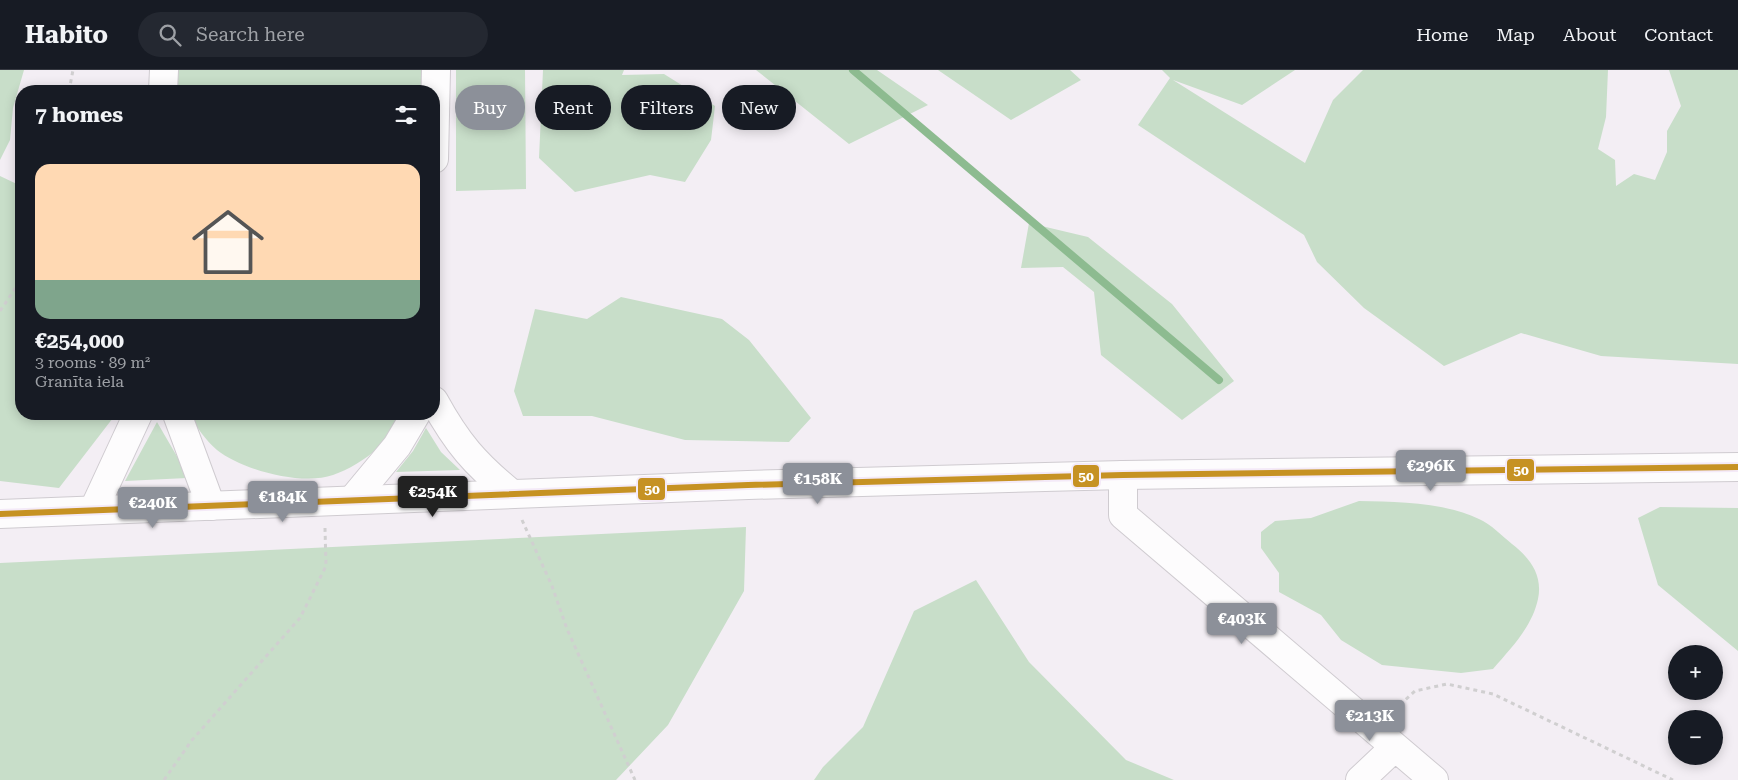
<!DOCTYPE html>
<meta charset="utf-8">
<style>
body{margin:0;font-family:"Roboto Serif",serif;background:#242831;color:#f1f3f6;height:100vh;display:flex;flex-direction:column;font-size:19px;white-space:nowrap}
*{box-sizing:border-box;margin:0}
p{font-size:16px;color:#9ea1a6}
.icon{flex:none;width:28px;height:28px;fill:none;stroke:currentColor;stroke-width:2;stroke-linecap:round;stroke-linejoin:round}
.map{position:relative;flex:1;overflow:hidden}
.details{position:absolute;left:15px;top:15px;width:425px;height:335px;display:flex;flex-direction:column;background:#171b24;border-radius:20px;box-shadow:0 2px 12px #0003}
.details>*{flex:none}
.top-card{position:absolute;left:455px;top:15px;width:475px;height:45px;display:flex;gap:10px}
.fabs{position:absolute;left:1668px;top:575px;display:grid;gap:10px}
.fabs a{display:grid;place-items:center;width:55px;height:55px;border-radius:50%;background:#171b24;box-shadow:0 2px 12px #0003;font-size:25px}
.price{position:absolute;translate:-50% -42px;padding:0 11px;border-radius:5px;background:#8c9099;color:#fff;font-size:16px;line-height:32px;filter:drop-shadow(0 1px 2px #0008)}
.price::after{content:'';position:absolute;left:50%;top:30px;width:15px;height:11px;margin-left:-8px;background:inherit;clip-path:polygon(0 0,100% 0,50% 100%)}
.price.active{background:#222;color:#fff}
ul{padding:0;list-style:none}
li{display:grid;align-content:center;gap:10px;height:265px;padding:0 20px}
li span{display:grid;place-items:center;height:155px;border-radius:15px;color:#555}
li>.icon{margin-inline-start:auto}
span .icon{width:90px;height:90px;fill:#fffc;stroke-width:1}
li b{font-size:21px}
h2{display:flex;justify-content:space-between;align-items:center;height:60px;padding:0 20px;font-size:21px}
.chip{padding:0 18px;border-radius:22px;background:#171b24;box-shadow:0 2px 12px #0003;font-size:18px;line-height:45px}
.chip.active{background:#8c9099;color:#fff}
header{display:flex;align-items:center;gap:30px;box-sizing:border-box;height:70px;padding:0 25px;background:#171b24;border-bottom:1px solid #363941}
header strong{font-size:24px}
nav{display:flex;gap:28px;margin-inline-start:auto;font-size:18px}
.search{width:350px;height:45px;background:#242831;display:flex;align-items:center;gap:12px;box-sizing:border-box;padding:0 18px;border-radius:28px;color:#9ea1a6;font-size:19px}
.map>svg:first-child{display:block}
</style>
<header>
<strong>Habito</strong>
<div class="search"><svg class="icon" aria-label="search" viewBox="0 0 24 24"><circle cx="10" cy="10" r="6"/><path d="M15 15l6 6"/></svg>Search here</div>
<nav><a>Home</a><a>Map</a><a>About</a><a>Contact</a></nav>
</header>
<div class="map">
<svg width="1738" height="710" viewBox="0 0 1738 710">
<rect width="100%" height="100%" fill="#f3eef4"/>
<!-- green -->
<path fill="#c8dec9" d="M 0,0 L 24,0 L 13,38 L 10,70 L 0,90 Z
M 178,0 L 422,0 L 422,21 L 178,21 Z
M 456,0 L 525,0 L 526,119 L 456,121 Z
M 543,0 L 624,0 L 622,5 L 664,4 L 715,36 L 711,70 L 685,112 L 650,105 L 575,122 L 539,88 Z
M 756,0 L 877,0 L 928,35 L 849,74 Z
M 938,0 L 1070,0 L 1081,10 L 1011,50 Z
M 1162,0 L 1295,0 L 1242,35 L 1173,10 L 1305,93 L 1333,30 L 1363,0 L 1608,0 L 1606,47 L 1598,79 L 1615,90 L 1616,116 L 1634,104 L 1655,110 L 1667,82 L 1667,61 L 1681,36 L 1669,0 L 1738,0 L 1738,294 L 1601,286 L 1521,263 L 1444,296 L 1364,238 L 1317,192 L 1304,165 L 1138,55 L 1170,8 Z
M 0,106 L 21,116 L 21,344 L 116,344 L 59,418 L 0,411 Z
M 1029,153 L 1088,167 L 1172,234 L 1234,311 L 1182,350 L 1101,285 L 1094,222 L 1063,197 L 1021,198 Z
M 621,227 L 722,249 L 749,270 L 811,348 L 789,372 L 685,370 L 592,346 L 523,346 L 514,321 L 535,239 L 587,249 Z
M 189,344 L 402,344 C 395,354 388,370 378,378 C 366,389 348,400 333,405 C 302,416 242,400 217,380 C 206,371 196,356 189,344 Z
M 157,352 L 182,395 L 187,408 L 125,411 Z
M 426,358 L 441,382 L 460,400 L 396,402 L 413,381 Z
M 1359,431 C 1398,432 1443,432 1479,449 C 1491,454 1502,466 1512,474 C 1530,488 1543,505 1538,529 C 1532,557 1511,578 1493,599 L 1461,603 L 1382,595 L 1341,570 L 1321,545 L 1279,522 L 1279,503 L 1261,478 L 1261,462 L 1275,451 L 1311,448 Z
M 1660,437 L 1738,438 L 1738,581 L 1658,515 L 1638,448 Z
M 746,457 L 744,521 L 668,655 L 616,710 L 0,710 L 0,493 Z
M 976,510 L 1029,592 L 1126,690 L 1174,710 L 814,710 L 823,697 L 863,657 L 914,541 Z"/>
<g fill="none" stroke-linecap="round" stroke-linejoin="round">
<!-- stream -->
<path stroke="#8dbb90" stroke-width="8" d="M 853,0 L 1219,310"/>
<!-- minor casing -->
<g stroke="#cfcbd0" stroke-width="30">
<path id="minor" d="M 163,21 L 164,0
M 434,89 L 436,0
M 434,331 C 457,373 475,394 512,424
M 177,344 L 211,436
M 1123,405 L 1123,445 L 1434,710
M 353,429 L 397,376 L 416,344
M 94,439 L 138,344
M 1360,710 L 1395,677"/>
</g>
<!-- major casing -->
<g stroke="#cfcbd0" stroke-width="30">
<path id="major" d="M 0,444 L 748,415 L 1123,405 L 1738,397"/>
</g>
<!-- path -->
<path stroke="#d0cfd0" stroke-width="3" stroke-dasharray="4 4" stroke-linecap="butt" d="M 69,21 L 73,0
M 0,241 L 21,210
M 522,450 L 552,516 L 567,559 L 635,710
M 1394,640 L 1415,621 L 1447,614 L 1493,624 L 1673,710
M 164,710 L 192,670 L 300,548 L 326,496 L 325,458"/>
<!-- minor -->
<use href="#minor" stroke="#fdfcfd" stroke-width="28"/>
<!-- major -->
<use href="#major" stroke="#fdfcfd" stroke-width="28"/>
<!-- bus-1 casing -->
<g stroke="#f4eaf8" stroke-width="10">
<path id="bus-1" d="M 0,444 L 748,415 L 1123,405 L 1738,397"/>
</g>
<!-- bus-1 -->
<use href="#bus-1" stroke="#c69223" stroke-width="6"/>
</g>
<g stroke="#f4eaf8" stroke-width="2">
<rect x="1506" y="388" width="29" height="24" rx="5" fill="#c69223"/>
<rect x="1072" y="394" width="28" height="24" rx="5" fill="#c69223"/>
<rect x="637" y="407" width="29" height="24" rx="5" fill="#c69223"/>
</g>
<g font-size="14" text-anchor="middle" font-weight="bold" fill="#fff">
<text x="1521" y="405">50</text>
<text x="1086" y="411">50</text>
<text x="652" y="424">50</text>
</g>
</svg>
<div class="fabs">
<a>+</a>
<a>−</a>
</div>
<b class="price" style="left:1431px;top:422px">€296K</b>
<b class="price" style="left:818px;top:435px">€158K</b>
<b class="price active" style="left:433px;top:448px">€254K</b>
<b class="price" style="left:283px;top:453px">€184K</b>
<b class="price" style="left:153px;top:459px">€240K</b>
<b class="price" style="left:1242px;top:575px">€403K</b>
<b class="price" style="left:1370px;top:672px">€213K</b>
<div class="top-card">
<a class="chip active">Buy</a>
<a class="chip">Rent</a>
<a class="chip">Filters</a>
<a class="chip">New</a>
</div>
<section class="details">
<h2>7 homes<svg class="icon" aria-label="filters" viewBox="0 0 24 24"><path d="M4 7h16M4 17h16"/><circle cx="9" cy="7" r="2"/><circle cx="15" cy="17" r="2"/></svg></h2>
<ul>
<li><span style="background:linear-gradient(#ffd9b3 75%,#7fa58c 0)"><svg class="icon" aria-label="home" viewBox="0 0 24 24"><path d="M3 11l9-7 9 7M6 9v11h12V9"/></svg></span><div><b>€254,000</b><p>3 rooms · 89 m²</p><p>Granīta iela</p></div></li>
</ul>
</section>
</div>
